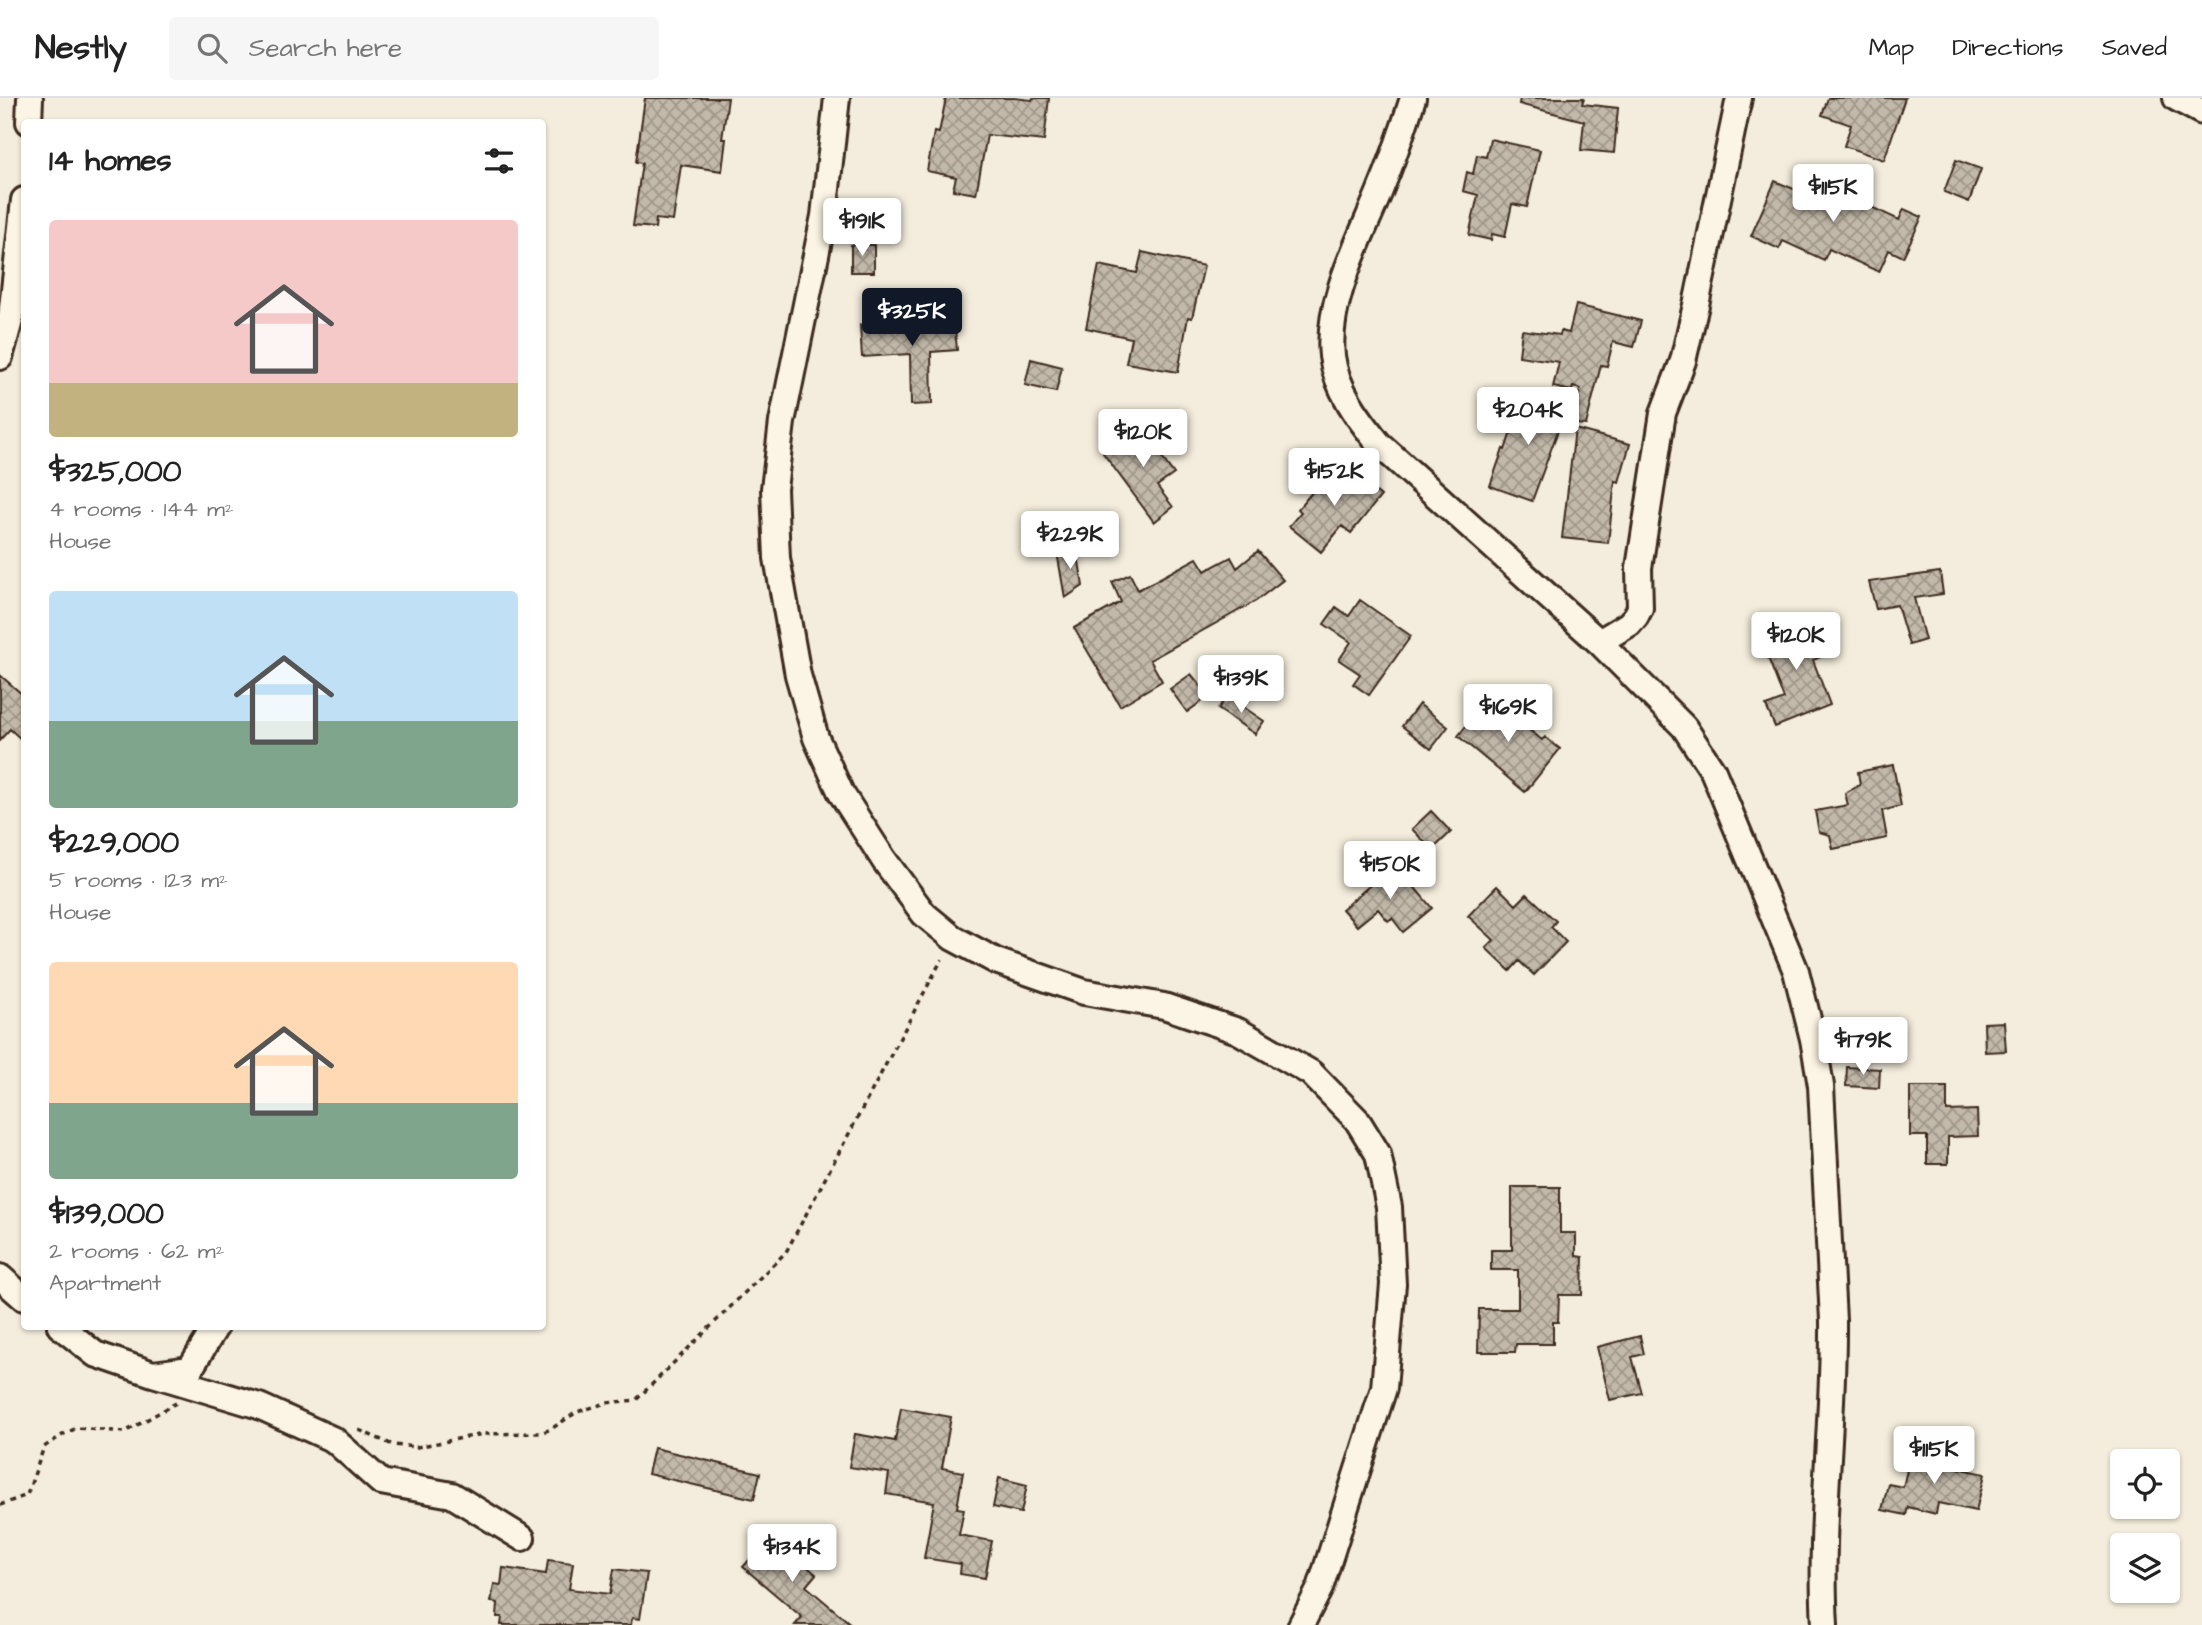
<!DOCTYPE html>
<meta charset="utf-8">
<style>
body{margin:0;font-family:"Architects Daughter",sans-serif;background:#f6f6f6;color:#222;height:100vh;display:flex;flex-direction:column;font-size:26px;white-space:nowrap}
*{box-sizing:border-box;margin:0}
p{font-size:23px;color:#767676}
.icon{flex:none;width:38px;height:38px;fill:none;stroke:currentColor;stroke-width:2;stroke-linecap:round;stroke-linejoin:round}
.map{position:relative;flex:1;overflow:hidden}
.side{position:absolute;left:21px;top:21px;width:525px;height:1211px;display:flex;flex-direction:column;background:#fff;border-radius:7px;box-shadow:0 2px 5px #0004}
.side>*{flex:none}
.buttons{position:absolute;left:2110px;top:1351px;display:grid;gap:14px}
.buttons a{display:grid;place-items:center;width:70px;height:70px;border-radius:7px;background:#fff;box-shadow:0 2px 5px #0004;font-size:35px}
.price{position:absolute;translate:-50% -60px;padding:0 16px;border-radius:7px;background:#fff;color:#222;font-size:23px;line-height:46px;filter:drop-shadow(0 2px 4px #0008)}
.price::after{content:'';position:absolute;left:50%;top:42px;width:21px;height:16px;margin-left:-10px;background:inherit;clip-path:polygon(0 0,100% 0,50% 100%)}
.price.current{background:#111827;color:#fff}
ul{padding:0;list-style:none}
li{display:grid;align-content:center;gap:14px;height:371px;padding:0 28px}
li span{display:grid;place-items:center;height:217px;border-radius:7px;color:#555}
li>.icon{margin-inline-start:auto}
span .icon{width:126px;height:126px;fill:#fffc;stroke-width:1}
li b{font-size:30px}
h2{display:flex;justify-content:space-between;align-items:center;height:84px;padding:0 28px;font-size:30px}
header{display:flex;align-items:center;gap:42px;box-sizing:border-box;height:98px;padding:0 35px;background:#fff;border-bottom:2px solid #e0e0e0}
header strong{font-size:33px}
nav{display:flex;gap:38px;margin-inline-start:auto;font-size:24px}
.search{width:490px;height:63px;background:#f6f6f6;display:flex;align-items:center;gap:18px;box-sizing:border-box;padding:0 24px;border-radius:7px;color:#767676;font-size:26px}
.map>svg:first-child{display:block}
</style>
<header>
<strong>Nestly</strong>
<div class="search"><svg class="icon" aria-label="search" viewBox="0 0 24 24"><circle cx="10" cy="10" r="6"/><path d="M15 15l6 6"/></svg>Search here</div>
<nav><a>Map</a><a>Directions</a><a>Saved</a></nav>
</header>
<div class="map">
<svg width="2202" height="1527" viewBox="0 0 2202 1527">
<defs>
<pattern id="building-cross-hatch" width="8" height="8" patternUnits="userSpaceOnUse" patternTransform="scale(1.75)"><rect width="8" height="8" fill="#c3b9aa"/><path d="M0 0l8 8M0 8l8-8" fill="none" stroke="#a0978a"/></pattern>
</defs>
<rect width="100%" height="100%" fill="#f4eddd"/>
<filter id="ink" filterUnits="userSpaceOnUse"><feTurbulence type="fractalNoise" baseFrequency=".0143" numOctaves="2"/><feDisplacementMap in="SourceGraphic" scale="14" xChannelSelector="R" yChannelSelector="G"/><feConvolveMatrix kernelMatrix="1 2 1 2 8 2 1 2 1" color-interpolation-filters="sRGB"/></filter>
<g filter="url(#ink)">
<!-- building -->
<path fill="url(#building-cross-hatch)" stroke="#3b2a1e" stroke-width="2" d="M 645,0 L 728,0 L 722,41 L 726,41 L 722,73 L 681,67 L 673,123 L 656,121 L 655,130 L 633,128 L 642,65 L 636,64 Z
M 946,0 L 1014,0 L 1032,2 L 1033,0 L 1049,0 L 1044,43 L 987,37 L 976,96 L 953,92 L 956,79 L 927,73 L 934,34 L 939,35 Z
M 1520,0 L 1584,0 L 1582,6 L 1618,10 L 1614,55 L 1581,52 L 1584,23 L 1519,6 Z
M 1828,0 L 1905,0 L 1884,62 L 1844,48 L 1851,27 L 1822,17 Z
M 1490,41 L 1540,52 L 1527,109 L 1512,106 L 1505,139 L 1492,136 L 1491,142 L 1469,137 L 1478,97 L 1463,93 L 1467,74 L 1473,76 L 1477,57 L 1486,59 Z
M 1956,62 L 1981,71 L 1969,104 L 1944,94 Z
M 1802,79 L 1843,96 L 1846,89 L 1870,100 L 1867,107 L 1899,122 L 1904,111 L 1922,119 L 1903,159 L 1889,152 L 1879,174 L 1829,151 L 1824,162 L 1783,143 L 1779,151 L 1751,138 L 1775,83 L 1796,92 Z
M 851,147 L 874,147 L 874,174 L 851,174 Z
M 1142,154 L 1204,168 L 1192,220 L 1188,219 L 1178,274 L 1126,265 L 1131,240 L 1086,230 L 1099,167 L 1137,175 Z
M 1576,207 L 1641,223 L 1634,249 L 1613,244 L 1607,268 L 1601,267 L 1586,327 L 1575,326 L 1580,291 L 1573,289 L 1572,293 L 1553,289 L 1559,264 L 1519,258 L 1522,232 L 1560,237 L 1561,233 L 1569,235 Z
M 954,220 L 957,252 L 931,254 L 932,306 L 911,307 L 910,256 L 862,259 L 860,227 Z
M 1031,261 L 1062,269 L 1056,294 L 1025,287 Z
M 1525,292 L 1561,304 L 1554,325 L 1560,327 L 1532,403 L 1490,388 L 1503,351 L 1505,352 Z
M 1146,324 L 1164,348 L 1157,353 L 1174,376 L 1157,388 L 1173,409 L 1154,424 L 1103,355 Z
M 1575,331 L 1630,346 L 1619,384 L 1615,383 L 1608,445 L 1562,440 Z
M 1347,370 L 1381,398 L 1351,435 L 1342,428 L 1321,454 L 1289,428 L 1301,414 L 1298,411 L 1329,374 L 1338,381 Z
M 1077,451 L 1083,488 L 1065,500 L 1057,454 Z
M 1258,453 L 1283,482 L 1256,503 L 1150,562 L 1162,583 L 1120,608 L 1074,530 L 1121,504 L 1112,484 L 1130,476 L 1138,492 L 1197,460 L 1205,473 L 1231,459 L 1237,470 Z
M 1940,474 L 1943,496 L 1914,500 L 1925,542 L 1909,547 L 1897,507 L 1876,511 L 1869,484 Z
M 1360,502 L 1411,538 L 1369,597 L 1353,586 L 1360,576 L 1339,562 L 1351,544 L 1324,526 L 1336,509 L 1349,518 Z
M 1797,524 L 1805,542 L 1824,534 L 1833,554 L 1813,562 L 1830,607 L 1775,629 L 1766,608 L 1784,601 L 1760,539 Z
M 1191,576 L 1209,598 L 1187,614 L 1170,591 Z
M 0,577 L 24,598 L 24,644 L 10,631 L 0,642 Z
M 1227,598 L 1264,623 L 1255,636 L 1218,611 Z
M 1489,599 L 1542,642 L 1545,639 L 1560,651 L 1525,694 L 1458,638 Z
M 1419,606 L 1448,629 L 1431,651 L 1402,628 Z
M 1893,667 L 1901,708 L 1882,713 L 1887,740 L 1833,751 L 1830,737 L 1819,734 L 1815,713 L 1848,707 L 1845,695 L 1860,687 L 1858,674 Z
M 1431,713 L 1451,734 L 1432,752 L 1412,731 Z
M 1395,766 L 1432,810 L 1403,834 L 1392,820 L 1388,823 L 1378,811 L 1357,828 L 1342,811 Z
M 1497,788 L 1516,807 L 1527,796 L 1556,823 L 1551,829 L 1566,844 L 1534,877 L 1519,863 L 1510,873 L 1486,850 L 1494,842 L 1468,818 Z
M 2004,924 L 2006,953 L 1985,954 L 1984,925 Z
M 1847,969 L 1880,971 L 1879,990 L 1846,988 Z
M 1910,989 L 1947,989 L 1947,1013 L 1977,1012 L 1978,1038 L 1948,1039 L 1948,1066 L 1927,1066 L 1927,1038 L 1910,1038 Z
M 1512,1089 L 1560,1089 L 1560,1135 L 1576,1135 L 1576,1158 L 1583,1159 L 1582,1197 L 1559,1197 L 1558,1224 L 1553,1224 L 1553,1246 L 1516,1246 L 1515,1254 L 1478,1254 L 1479,1211 L 1518,1211 L 1518,1172 L 1491,1172 L 1491,1152 L 1512,1152 Z
M 1640,1238 L 1644,1256 L 1632,1259 L 1642,1295 L 1610,1302 L 1597,1249 Z
M 901,1310 L 951,1319 L 942,1370 L 963,1374 L 957,1410 L 964,1411 L 959,1437 L 992,1443 L 985,1480 L 960,1476 L 961,1466 L 924,1460 L 934,1404 L 886,1396 L 889,1375 L 849,1369 L 855,1336 L 895,1343 Z
M 654,1350 L 760,1375 L 754,1401 L 648,1376 Z
M 1912,1350 L 1942,1356 L 1940,1366 L 1985,1376 L 1976,1413 L 1938,1405 L 1936,1416 L 1908,1409 L 1906,1417 L 1882,1412 L 1888,1386 L 1903,1389 Z
M 999,1380 L 1027,1387 L 1021,1415 L 993,1409 Z
M 771,1438 L 816,1476 L 806,1488 L 852,1527 L 795,1527 L 802,1519 L 743,1469 Z
M 548,1462 L 573,1465 L 569,1491 L 610,1496 L 614,1471 L 647,1475 L 640,1521 L 632,1520 L 631,1527 L 501,1527 L 502,1519 L 497,1519 L 498,1505 L 491,1504 L 494,1486 L 501,1487 L 503,1470 L 546,1476 Z"/>
<g fill="none" stroke-linecap="round" stroke-linejoin="round">
<!-- minor casing -->
<g stroke="#3b2a1e" stroke-width="30">
<path id="minor" d="M 837,0 L 824,118 L 782,324 L 774,391 L 777,460 L 798,577 L 816,640 L 841,695 L 884,762 L 924,816 L 953,840 L 996,863 L 1084,894 L 1164,908 L 1238,933 L 1311,975 L 1357,1022 L 1378,1056 L 1389,1109 L 1393,1186 L 1384,1290 L 1320,1490 L 1301,1527
M 1413,0 C 1403,32 1392,64 1379,95 C 1359,144 1326,204 1332,258 C 1336,291 1359,321 1379,346 L 1599,544 L 1684,629 L 1713,673 L 1796,873 L 1813,941 L 1821,988 L 1833,1223 C 1834,1324 1819,1426 1825,1527
M 2176,0 L 2202,14
M 29,24 L 30,0
M 0,259 L 11,219 L 24,102
M 1599,544 L 1629,526 L 1636,518 L 1640,510 L 1639,470 L 1663,315 L 1683,263 L 1696,207 L 1739,0
M 0,1179 L 24,1200
M 60,1228 L 95,1256 L 153,1276 L 190,1271 L 216,1228
M 153,1276 L 259,1308 L 334,1342 L 381,1384 L 452,1397 L 522,1440"/>
</g>
<!-- path -->
<path stroke="#3b2a1e" stroke-width="3.5" stroke-dasharray="5 5" stroke-linecap="butt" d="M 359,1332 L 393,1347 L 417,1349 L 483,1336 L 541,1335 L 551,1331 L 577,1314 L 606,1305 L 636,1302 L 786,1154 L 942,861
M 0,1407 L 27,1397 L 44,1349 L 64,1336 L 77,1330 L 125,1334 L 176,1305"/>
<!-- minor -->
<use href="#minor" stroke="#fcf5e5" stroke-width="24"/>
</g>
</g>
</svg>
<div class="buttons">
<a><svg class="icon" aria-label="locate" viewBox="0 0 24 24"><circle cx="12" cy="12" r="6"/><path d="M12 2v4M12 18v4M2 12h4M18 12h4"/></svg></a>
<a><svg class="icon" aria-label="layers" viewBox="0 0 24 24"><path d="M12 4l9 5-9 5-9-5zM3 14l9 5 9-5"/></svg></a>
</div>
<b class="price" style="left:1833px;top:126px">$115K</b>
<b class="price" style="left:862px;top:160px">$191K</b>
<b class="price current" style="left:912px;top:250px">$325K</b>
<b class="price" style="left:1528px;top:349px">$204K</b>
<b class="price" style="left:1143px;top:371px">$120K</b>
<b class="price" style="left:1334px;top:410px">$152K</b>
<b class="price" style="left:1070px;top:473px">$229K</b>
<b class="price" style="left:1796px;top:574px">$120K</b>
<b class="price" style="left:1241px;top:617px">$139K</b>
<b class="price" style="left:1508px;top:646px">$169K</b>
<b class="price" style="left:1390px;top:803px">$150K</b>
<b class="price" style="left:1863px;top:979px">$179K</b>
<b class="price" style="left:1934px;top:1388px">$115K</b>
<b class="price" style="left:792px;top:1486px">$134K</b>
<section class="side">
<h2>14 homes<svg class="icon" aria-label="filters" viewBox="0 0 24 24"><path d="M4 7h16M4 17h16"/><circle cx="9" cy="7" r="2"/><circle cx="15" cy="17" r="2"/></svg></h2>
<ul>
<li><span style="background:linear-gradient(#f6c9c9 75%,#c2b280 0)"><svg class="icon" aria-label="home" viewBox="0 0 24 24"><path d="M3 11l9-7 9 7M6 9v11h12V9"/></svg></span><div><b>$325,000</b><p>4 rooms · 144 m²</p><p>House</p></div></li>
<li><span style="background:linear-gradient(#bfe0f5 60%,#7fa58c 0)"><svg class="icon" aria-label="home" viewBox="0 0 24 24"><path d="M3 11l9-7 9 7M6 9v11h12V9"/></svg></span><div><b>$229,000</b><p>5 rooms · 123 m²</p><p>House</p></div></li>
<li><span style="background:linear-gradient(#ffd9b3 65%,#7fa58c 0)"><svg class="icon" aria-label="home" viewBox="0 0 24 24"><path d="M3 11l9-7 9 7M6 9v11h12V9"/></svg></span><div><b>$139,000</b><p>2 rooms · 62 m²</p><p>Apartment</p></div></li>
</ul>
</section>
</div>
